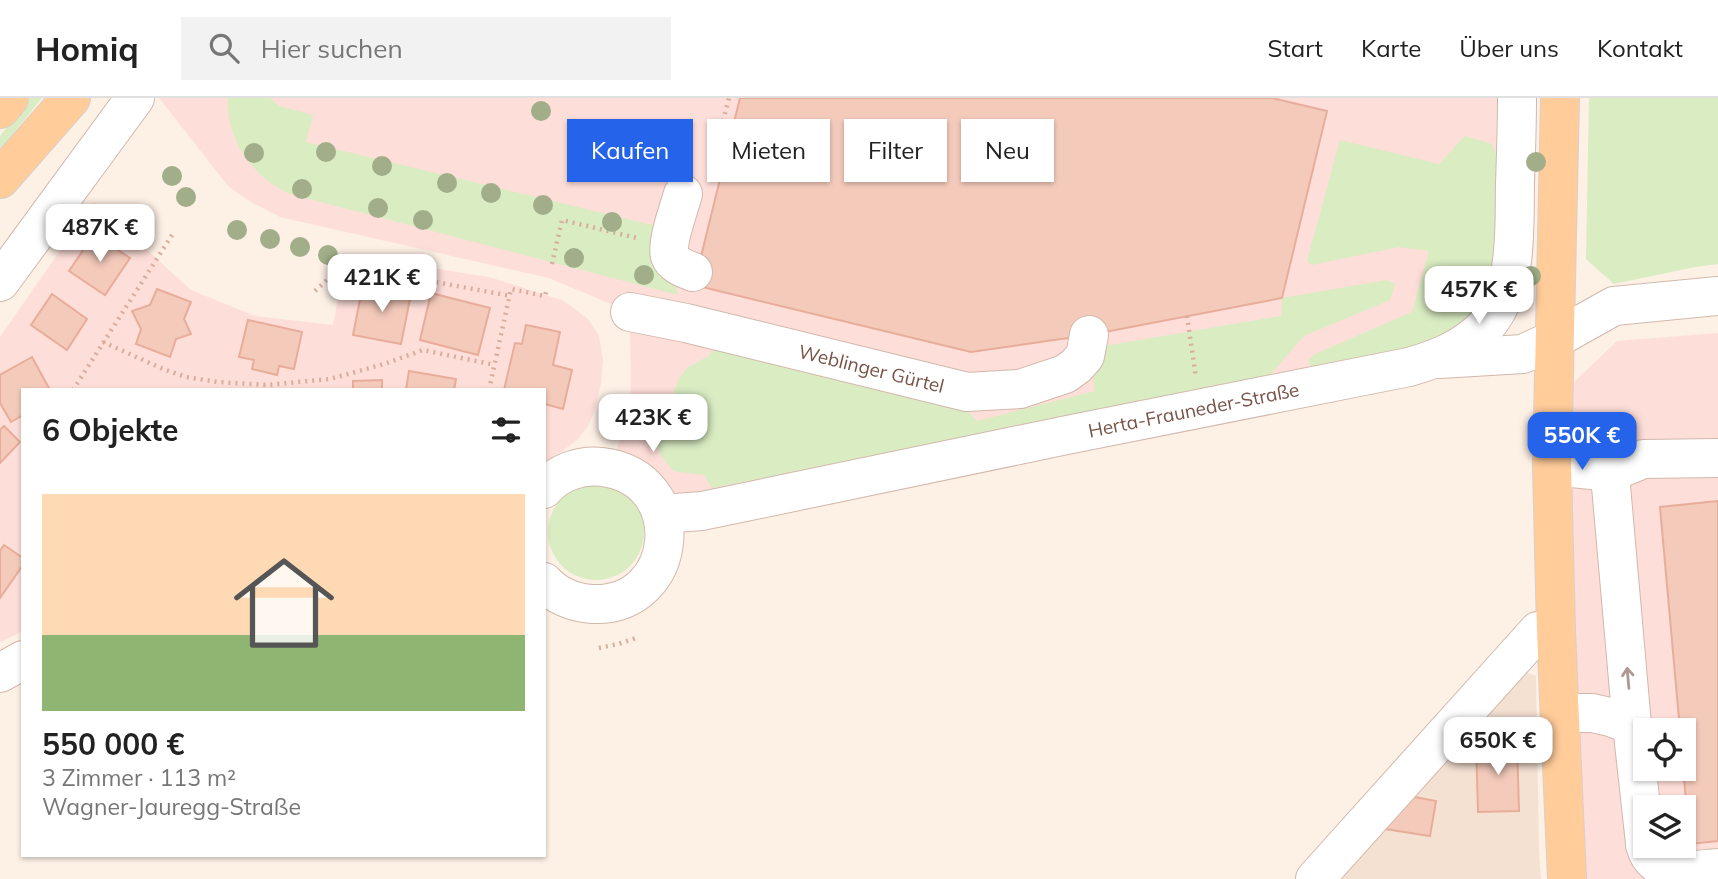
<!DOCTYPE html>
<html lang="de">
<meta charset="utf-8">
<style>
body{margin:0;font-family:Mulish,sans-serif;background:#f2f2f2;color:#222;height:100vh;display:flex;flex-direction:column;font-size:26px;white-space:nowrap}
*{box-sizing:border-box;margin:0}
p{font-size:23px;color:#767676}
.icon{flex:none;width:38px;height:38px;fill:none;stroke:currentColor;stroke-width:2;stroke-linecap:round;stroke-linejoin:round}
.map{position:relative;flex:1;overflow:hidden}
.details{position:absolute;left:21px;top:290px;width:525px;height:469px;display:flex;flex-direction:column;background:#fff;border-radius:0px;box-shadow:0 2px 5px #0004}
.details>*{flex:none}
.hud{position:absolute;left:567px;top:21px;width:665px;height:63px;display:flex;gap:14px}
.fabs{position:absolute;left:1633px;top:620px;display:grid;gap:14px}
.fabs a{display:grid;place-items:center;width:63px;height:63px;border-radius:0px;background:#fff;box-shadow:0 2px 5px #0004;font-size:35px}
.price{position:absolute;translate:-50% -60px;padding:0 16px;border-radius:14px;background:#fff;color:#222;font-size:23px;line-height:46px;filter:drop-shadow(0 2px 4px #0008)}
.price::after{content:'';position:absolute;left:50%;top:42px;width:21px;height:16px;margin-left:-10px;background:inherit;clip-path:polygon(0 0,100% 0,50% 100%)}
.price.selected{background:#2563eb;color:#fff}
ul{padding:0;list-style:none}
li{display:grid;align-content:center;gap:14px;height:371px;padding:0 21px}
li span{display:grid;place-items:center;height:217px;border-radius:0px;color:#555}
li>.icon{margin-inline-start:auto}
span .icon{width:126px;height:126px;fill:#fffc;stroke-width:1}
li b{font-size:30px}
h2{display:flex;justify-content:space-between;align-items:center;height:84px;padding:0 21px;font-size:30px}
.chip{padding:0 24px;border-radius:0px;background:#fff;box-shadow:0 2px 5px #0004;font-size:24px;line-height:63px}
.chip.selected{background:#2563eb;color:#fff}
header{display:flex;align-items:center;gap:42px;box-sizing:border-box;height:98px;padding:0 35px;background:#fff;border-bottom:2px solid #e0e0e0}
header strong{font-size:33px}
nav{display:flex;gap:38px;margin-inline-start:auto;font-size:24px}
.search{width:490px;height:63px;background:#f2f2f2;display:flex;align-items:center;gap:18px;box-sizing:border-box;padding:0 24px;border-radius:0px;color:#767676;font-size:26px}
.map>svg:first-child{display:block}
</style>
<header>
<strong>Homiq</strong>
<div class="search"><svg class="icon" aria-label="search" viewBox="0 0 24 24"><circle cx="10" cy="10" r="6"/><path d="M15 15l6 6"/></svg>Hier suchen</div>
<nav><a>Start</a><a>Karte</a><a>Über uns</a><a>Kontakt</a></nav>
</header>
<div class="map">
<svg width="1718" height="781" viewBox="0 0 1718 781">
<rect width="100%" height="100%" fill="#fdf0e5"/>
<!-- residential -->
<path fill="#f5e1d2" d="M 1517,571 L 1536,578 L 1539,752 L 1541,781 L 1333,781 Z"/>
<!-- commercial -->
<path fill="#feded8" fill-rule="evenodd" d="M 159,0 L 1517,0 L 1514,146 L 1464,246 L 662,416 L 617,351 L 631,300 L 630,214 L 549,180 L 280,119 L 251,104 L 229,89 Z
M 94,104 L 191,192 L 255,218 L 333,227 L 346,157 L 489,179 L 564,203 L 588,221 L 599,238 L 603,262 L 601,286 L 594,314 L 588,328 L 578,341 L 544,367 L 544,292 L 23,292 L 23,533 L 0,544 L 0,239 Z
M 1718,235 L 1718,781 L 1580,781 L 1564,454 L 1572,286 L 1617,243 ZM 1645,632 L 1684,632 L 1684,670 L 1645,670 ZM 1645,709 L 1684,709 L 1684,747 L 1645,747 Z"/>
<!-- green -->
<path fill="#d9ecc2" d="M 30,0 L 42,0 L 0,52 L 0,38 Z
M 228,0 L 270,0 L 279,8 L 313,17 L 306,44 L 661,129 L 678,197 L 290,96 C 253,79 226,42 228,0 Z
M 1589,0 L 1718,0 L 1718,166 L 1695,169 L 1614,186 L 1586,161 Z
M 1465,38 L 1492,46 L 1503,74 L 1497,161 L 1474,212 L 1447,237 L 1411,254 L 1311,274 L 1309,262 L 1315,256 L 1412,214 L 1429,153 L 1399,149 L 1312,167 L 1307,163 L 1340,42 L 1439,66 Z
M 1387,182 L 1395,186 L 1390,202 L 1304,238 L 1264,284 L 712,390 L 704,377 L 673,373 L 660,356 L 656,342 L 679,280 L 688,269 L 709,258 L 715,249 L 964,310 L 977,323 L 1095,293 L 1092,273 L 1104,248 L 1281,218 L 1282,200 Z
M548 434a48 48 0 1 1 96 0a48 48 0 1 1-96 0Z"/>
<!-- building -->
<path fill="#f4cabb" stroke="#e8ad9a" stroke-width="2" d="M 740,0 L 1272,0 L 1327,13 L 1282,200 L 1089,237 L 971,254 L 694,187 Z
M 94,136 L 130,160 L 105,197 L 69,173 Z
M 363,186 L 411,196 L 401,246 L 353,237 Z
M 157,191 L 191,204 L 184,221 L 191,236 L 176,241 L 170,259 L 136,246 L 141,231 L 132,213 L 150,207 Z
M 431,195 L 490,210 L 478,257 L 420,242 Z
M 52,196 L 87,221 L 67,252 L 31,227 Z
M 248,222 L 302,234 L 294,271 L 279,268 L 277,277 L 252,271 L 254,262 L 239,259 Z
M 526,227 L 560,234 L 553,267 L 572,272 L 563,311 L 545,306 L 544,292 L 504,292 L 515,245 L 522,246 Z
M 32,259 L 50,292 L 23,292 L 23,317 L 11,324 L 0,305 L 0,277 Z
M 409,273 L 456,281 L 454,292 L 406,292 Z
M 382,282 L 382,291 L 394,291 L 394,292 L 326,292 L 353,292 L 353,283 Z
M 4,328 L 20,344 L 0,365 L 0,332 Z
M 1718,403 L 1718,743 L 1690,746 L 1683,670 L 1684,632 L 1680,632 L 1660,409 Z
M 4,447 L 23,460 L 23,467 L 0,500 L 0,453 Z
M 1517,645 L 1519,713 L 1478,714 L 1476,646 Z
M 1404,697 L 1436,703 L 1430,738 L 1385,731 Z"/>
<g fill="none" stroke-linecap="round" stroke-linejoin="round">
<!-- minor casing -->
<g stroke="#d2b8ac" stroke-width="40">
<g id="minor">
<path d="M 683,96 C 679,110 666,145 670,158 C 673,167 686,171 693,174"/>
<path d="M 0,184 L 135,0"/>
<path id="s1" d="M 630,214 L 686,225 L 967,294 L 1020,291 L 1065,276 L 1076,268 L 1085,258 L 1089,237"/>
<path d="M 1440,261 L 1523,256 L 1555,241 L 1614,208 L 1718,198"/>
<path d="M 1552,368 L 1612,374"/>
<path d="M 544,391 C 557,375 581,366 602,369 C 693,380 680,510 592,506 C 574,505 555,497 544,484"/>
<path id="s2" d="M 662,416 L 702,413 L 1067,337 L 1409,269 C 1437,261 1463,251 1484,230 C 1519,193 1514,132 1515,86 C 1516,57 1517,29 1517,0"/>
<path d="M 0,575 L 23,562"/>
<path d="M 1560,615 L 1592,615 L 1610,619 L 1632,627"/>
<path d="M 1645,745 L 1632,627 L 1611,388 L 1612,374 L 1643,361 L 1718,360"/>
<path d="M 1645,747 C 1654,781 1691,772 1718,770"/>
<path d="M 1315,781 L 1538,533 L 1556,533"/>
</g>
</g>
<!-- major casing -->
<g stroke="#d9cfcc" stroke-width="40">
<path id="major" d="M 1560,0 L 1552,368 L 1556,533 L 1567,781
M 0,11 L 9,0
M 0,81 L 71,0"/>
</g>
<!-- path -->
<path stroke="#d9ad9e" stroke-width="4.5" stroke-dasharray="2 5" stroke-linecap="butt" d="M 709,77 L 729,0
M 552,166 L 562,122 L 637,140
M 315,193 L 343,167 L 511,198
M 1187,218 L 1196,280
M 103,244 L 163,271 L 186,279 L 218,284 L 267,287 L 330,281 L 384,266 L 423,252 L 495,267
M 73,292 L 174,134
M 489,292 L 511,191 L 545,198 L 546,194
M 599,550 L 618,546 L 639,539"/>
<!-- minor -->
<use href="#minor" stroke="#fff" stroke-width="38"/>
<!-- major -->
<use href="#major" stroke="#ffcc9a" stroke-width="38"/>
</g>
<!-- trees -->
<g fill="#a2ae89">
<circle cx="541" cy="13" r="10"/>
<circle cx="600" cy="32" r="10"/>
<circle cx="668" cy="49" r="10"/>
<circle cx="326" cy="54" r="10"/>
<circle cx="254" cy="55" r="10"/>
<circle cx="1536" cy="64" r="10"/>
<circle cx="382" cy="68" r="10"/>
<circle cx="172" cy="78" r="10"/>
<circle cx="447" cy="85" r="10"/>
<circle cx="302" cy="91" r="10"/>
<circle cx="491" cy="95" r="10"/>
<circle cx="186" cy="99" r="10"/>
<circle cx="543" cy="107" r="10"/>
<circle cx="378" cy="110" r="10"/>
<circle cx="423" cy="122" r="10"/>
<circle cx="612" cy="124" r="10"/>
<circle cx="237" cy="132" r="10"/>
<circle cx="270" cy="141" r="10"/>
<circle cx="300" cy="149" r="10"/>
<circle cx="328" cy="157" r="10"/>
<circle cx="574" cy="160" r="10"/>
<circle cx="644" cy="177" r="10"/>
<circle cx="1531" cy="178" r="10"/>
</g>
<!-- one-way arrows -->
<defs><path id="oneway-shaft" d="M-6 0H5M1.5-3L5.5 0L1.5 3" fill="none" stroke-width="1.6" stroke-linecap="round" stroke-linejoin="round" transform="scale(1.75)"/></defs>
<use stroke="#ae9891" href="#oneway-shaft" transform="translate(1628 580) rotate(-95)"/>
<g text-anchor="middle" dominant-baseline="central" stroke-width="6" stroke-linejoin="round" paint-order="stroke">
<!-- street labels -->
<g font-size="19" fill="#785348" stroke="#fff5ec">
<text stroke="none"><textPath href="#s1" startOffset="248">Weblinger Gürtel</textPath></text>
<text stroke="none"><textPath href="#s2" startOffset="542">Herta-Frauneder-Straße</textPath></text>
</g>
</g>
</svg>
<div class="fabs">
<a><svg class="icon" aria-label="locate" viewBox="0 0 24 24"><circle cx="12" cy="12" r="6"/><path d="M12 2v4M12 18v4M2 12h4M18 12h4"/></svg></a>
<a><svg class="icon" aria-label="layers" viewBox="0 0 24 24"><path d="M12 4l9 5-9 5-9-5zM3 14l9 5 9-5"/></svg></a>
</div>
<b class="price" style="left:100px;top:166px">487K €</b>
<b class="price" style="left:382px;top:216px">421K €</b>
<b class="price" style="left:1479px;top:228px">457K €</b>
<b class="price" style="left:653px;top:356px">423K €</b>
<b class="price selected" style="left:1582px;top:374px">550K €</b>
<b class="price" style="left:1498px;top:679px">650K €</b>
<div class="hud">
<a class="chip selected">Kaufen</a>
<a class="chip">Mieten</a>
<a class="chip">Filter</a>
<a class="chip">Neu</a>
</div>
<section class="details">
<h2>6 Objekte<svg class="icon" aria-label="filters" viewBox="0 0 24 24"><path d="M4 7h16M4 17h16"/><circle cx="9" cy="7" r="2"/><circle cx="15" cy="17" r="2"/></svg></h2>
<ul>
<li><span style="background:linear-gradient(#ffd9b3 65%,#8fb573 0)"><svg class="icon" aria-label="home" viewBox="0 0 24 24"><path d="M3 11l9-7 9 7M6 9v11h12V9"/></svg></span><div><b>550 000 €</b><p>3 Zimmer · 113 m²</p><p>Wagner-Jauregg-Straße</p></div></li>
</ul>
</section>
</div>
